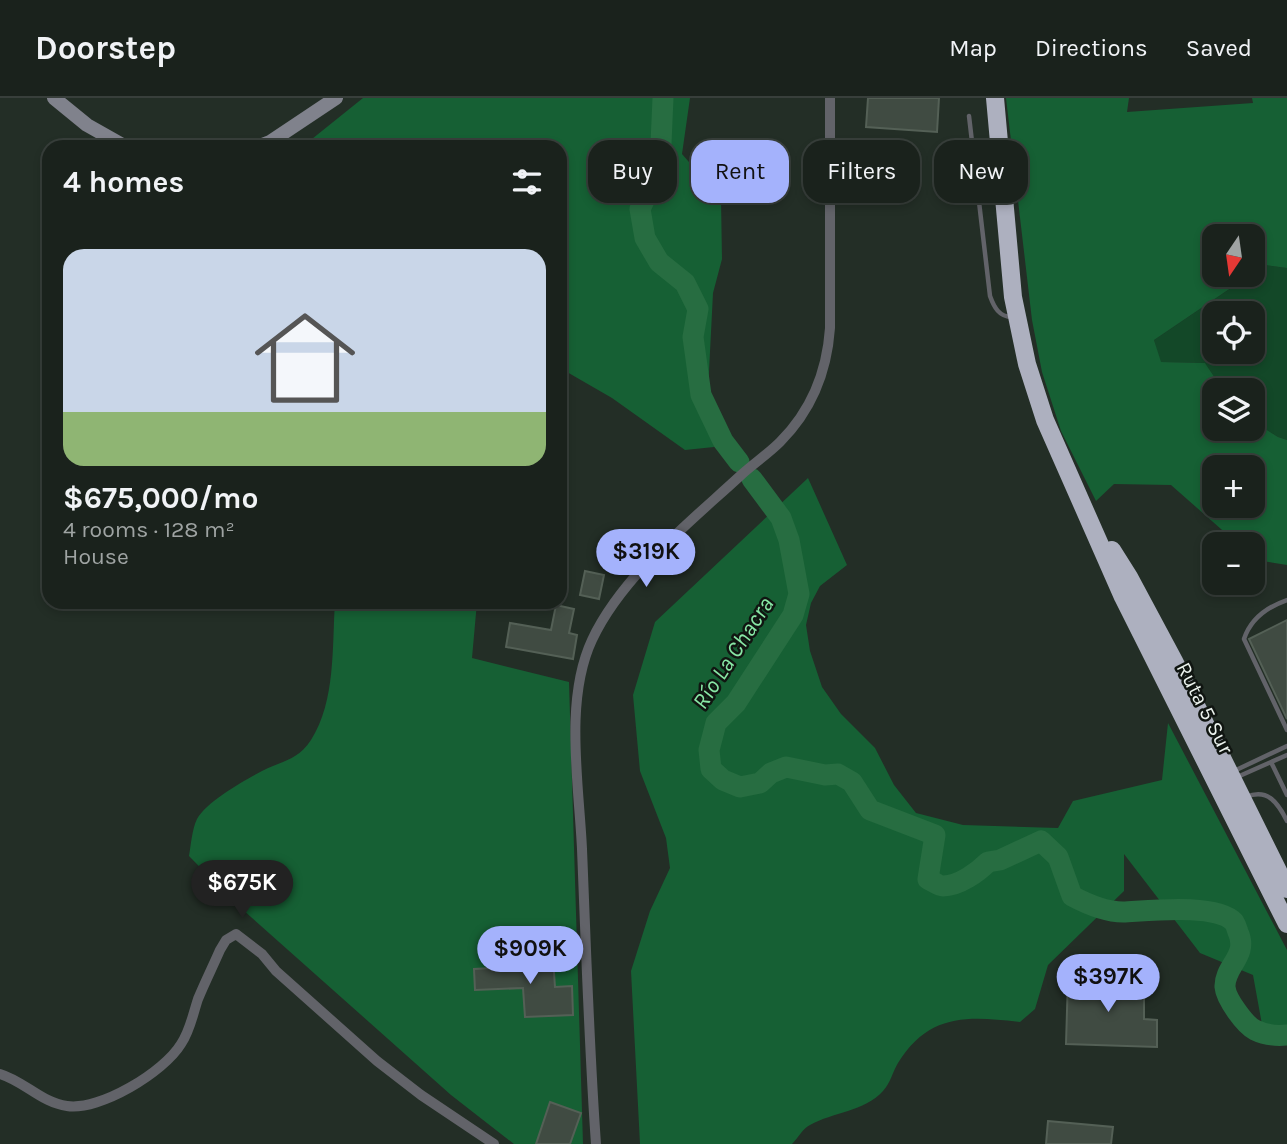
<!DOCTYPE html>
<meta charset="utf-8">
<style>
body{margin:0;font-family:Karla,sans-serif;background:#272f29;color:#f1f3f6;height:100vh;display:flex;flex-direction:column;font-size:26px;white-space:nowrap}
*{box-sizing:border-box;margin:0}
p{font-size:23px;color:#9fa4a3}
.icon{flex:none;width:38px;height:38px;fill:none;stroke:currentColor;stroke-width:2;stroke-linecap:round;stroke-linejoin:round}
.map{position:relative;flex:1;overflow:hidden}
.side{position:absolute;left:42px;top:42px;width:525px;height:469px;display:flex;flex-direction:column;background:#1a221c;border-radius:21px;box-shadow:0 4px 10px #0003,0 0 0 2px #383f3b}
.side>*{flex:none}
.banner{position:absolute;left:588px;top:42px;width:593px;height:63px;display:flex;gap:14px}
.needle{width:46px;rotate:193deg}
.controls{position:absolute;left:1202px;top:126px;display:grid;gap:14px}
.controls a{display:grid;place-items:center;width:63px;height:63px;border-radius:14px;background:#1a221c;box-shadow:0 4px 10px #0003,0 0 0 2px #383f3b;font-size:35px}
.price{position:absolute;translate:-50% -60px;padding:0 16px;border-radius:24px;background:#a4b2fc;color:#111;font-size:23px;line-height:46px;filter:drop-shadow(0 2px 4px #0008)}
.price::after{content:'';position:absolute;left:50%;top:42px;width:21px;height:16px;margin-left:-10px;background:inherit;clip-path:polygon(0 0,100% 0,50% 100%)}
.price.selected{background:#222;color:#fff}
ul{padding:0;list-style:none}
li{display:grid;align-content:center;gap:14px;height:371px;padding:0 21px}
li span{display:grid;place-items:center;height:217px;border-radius:21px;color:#555}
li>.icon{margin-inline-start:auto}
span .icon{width:126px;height:126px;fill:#fffc;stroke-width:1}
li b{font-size:30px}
h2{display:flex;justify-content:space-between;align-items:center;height:84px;padding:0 21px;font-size:30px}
.pill{padding:0 24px;border-radius:21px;background:#1a221c;box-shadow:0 4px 10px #0003,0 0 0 2px #383f3b;font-size:24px;line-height:63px}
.pill.selected{background:#a4b2fc;color:#111}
header{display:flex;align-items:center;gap:42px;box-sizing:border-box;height:98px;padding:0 35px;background:#1a221c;border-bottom:2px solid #383f3b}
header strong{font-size:33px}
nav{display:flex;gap:38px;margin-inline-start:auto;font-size:24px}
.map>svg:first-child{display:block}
</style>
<header>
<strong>Doorstep</strong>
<nav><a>Map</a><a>Directions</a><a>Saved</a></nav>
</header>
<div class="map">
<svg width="1287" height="1046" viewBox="0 0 1287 1046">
<rect width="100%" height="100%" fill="#232e26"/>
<!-- green -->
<path fill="#134828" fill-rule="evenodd" d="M 1265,167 L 1287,170 L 1287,342 L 1278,339 L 1253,323 L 1253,292 L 1223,292 L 1205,265 L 1160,264 L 1154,242 ZM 1214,215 L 1253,215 L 1253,254 L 1214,254 Z"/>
<!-- forest -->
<path fill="#166034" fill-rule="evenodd" d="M 363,0 L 690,0 L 682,56 L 721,101 L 722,161 L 713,195 L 708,293 L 714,349 L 685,352 L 612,300 L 560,270 L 560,49 L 302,49 Z
M 1006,0 L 1129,0 L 1127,14 L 1253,5 L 1252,0 L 1287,0 L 1287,170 L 1265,167 L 1253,175 L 1253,138 L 1214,138 L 1214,177 L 1250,177 L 1154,242 L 1161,264 L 1205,265 L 1223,292 L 1214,292 L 1214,331 L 1253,331 L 1253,323 L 1278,339 L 1287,342 L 1287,467 L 1256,462 L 1253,459 L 1253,446 L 1238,446 L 1171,387 L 1114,386 L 1096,403 L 1061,333 L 1042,274 L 1032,222 ZM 1214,369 L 1253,369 L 1253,408 L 1214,408 Z
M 808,380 L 847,467 L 820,488 L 811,505 L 806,527 L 810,553 L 822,589 L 841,616 L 875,650 L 894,687 L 916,715 L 963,727 L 1058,730 L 1073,703 L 1162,682 L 1168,625 L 1287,852 L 1287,934 L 1263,932 L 1253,877 L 1200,855 L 1124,756 L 1124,793 L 1048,867 L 1035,911 L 1020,924 C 968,918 929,915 898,965 C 893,973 890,986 883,993 C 864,1014 833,1014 810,1027 C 803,1030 798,1040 792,1046 L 640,1046 L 631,873 L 650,813 L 670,770 L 666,740 L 640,673 L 633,597 L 655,524 Z
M 335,504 L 477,504 L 472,560 L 569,584 L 583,1046 L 514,1046 L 451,997 L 233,803 L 189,758 C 191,747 192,731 197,721 C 207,703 245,682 262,673 C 283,662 297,663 311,642 C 336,603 332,548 335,504 Z"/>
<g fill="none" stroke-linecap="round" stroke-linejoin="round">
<!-- river -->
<path stroke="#276d41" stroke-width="21" d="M 663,0 L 660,68 L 640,111 L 645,140 L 659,164 L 685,185 L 698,211 L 693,239 L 701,297 L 723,343 L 739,364
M 752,381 L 781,420 L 789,442 L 799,496 L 793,517 L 736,605 L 716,625 L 709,652 L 711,671 L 723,682 L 740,689 L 760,685 L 771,675 L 786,669 L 825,677 L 838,676 L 852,684 L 870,712 L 935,737 L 928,781 C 932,783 939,788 943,788 C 959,788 978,774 988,764 L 1000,762 L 1041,743 L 1058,759 L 1072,798 C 1087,806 1105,814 1123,814 C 1147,813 1216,805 1234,824 C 1236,827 1237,831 1238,834 C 1249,858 1224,868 1225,889 C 1226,901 1245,927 1255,932 C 1265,937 1277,938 1287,937"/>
</g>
<!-- building -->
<path fill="#404b42" stroke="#546056" stroke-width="2" d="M 868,0 L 939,0 L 937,34 L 866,29 Z
M 585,473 L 604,477 L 599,501 L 580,497 Z
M 556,507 L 574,511 L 569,535 L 577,537 L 573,561 L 506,549 L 510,525 L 551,532 Z
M 1287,522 L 1287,621 L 1249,541 Z
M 553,860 L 555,889 L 572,888 L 573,917 L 525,919 L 523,890 L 475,892 L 474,871 L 512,869 L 512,862 Z
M 1068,880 L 1144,882 L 1144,921 L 1157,922 L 1157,949 L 1066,946 Z
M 550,1004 L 581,1015 L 570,1046 L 536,1046 Z
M 1048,1023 L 1113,1029 L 1111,1046 L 1046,1046 Z"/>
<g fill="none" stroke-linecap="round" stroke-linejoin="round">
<!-- lane -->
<path stroke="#626369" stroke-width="4.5" d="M 969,18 L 990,198 C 994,209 999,219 1012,219
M 1287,502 C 1267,509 1251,520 1244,541 L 1287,632
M 1271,664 L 1287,697
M 1234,673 L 1287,648
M 1235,680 L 1287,657
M 1246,699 C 1268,690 1278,705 1287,723"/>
<!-- street -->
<path stroke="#626369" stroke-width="10" d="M 0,976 C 24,983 42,1005 67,1008 C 100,1013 164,974 181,946 C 190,933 193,916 198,901 C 205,884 213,868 220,852 L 226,842 L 236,836 L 262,856 L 276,873 L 377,963 L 421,997 L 494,1046
M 596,1046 C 589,948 586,849 582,751 C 579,686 564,602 592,542 C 622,478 689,425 740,378 C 753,366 768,356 780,344 C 811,313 827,273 830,230 L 830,0"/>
<!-- secondary -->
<path stroke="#80828c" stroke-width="14" d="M 54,0 L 87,27 L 126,49
M 257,49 L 270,44 L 336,0"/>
<!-- highway -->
<path stroke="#adb0bf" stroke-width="18" d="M 995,0 L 1013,199 L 1027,266 L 1045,322 L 1123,499 L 1287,826
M 1112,452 L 1129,479 L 1174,563 L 1287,791"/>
</g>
<g text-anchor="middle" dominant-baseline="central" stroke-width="5" stroke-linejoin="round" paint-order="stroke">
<!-- street labels -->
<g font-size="21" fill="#ecf3ee" stroke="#101511">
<text transform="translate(1205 610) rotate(63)">Ruta 5 Sur</text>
</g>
<!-- water labels -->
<g font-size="23" font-style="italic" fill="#88e7a5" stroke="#101511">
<text transform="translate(733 555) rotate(-57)">Río La Chacra</text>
</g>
</g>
</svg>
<div class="controls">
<a><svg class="needle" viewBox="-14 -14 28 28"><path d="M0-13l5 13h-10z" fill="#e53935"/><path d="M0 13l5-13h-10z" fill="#9fa4a3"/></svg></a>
<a><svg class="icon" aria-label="locate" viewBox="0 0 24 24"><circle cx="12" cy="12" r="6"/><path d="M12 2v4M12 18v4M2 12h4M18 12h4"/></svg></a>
<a><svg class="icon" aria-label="layers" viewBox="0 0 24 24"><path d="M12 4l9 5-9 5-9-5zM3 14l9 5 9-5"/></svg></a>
<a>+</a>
<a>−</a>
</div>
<b class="price" style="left:646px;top:491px">$319K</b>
<b class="price selected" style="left:242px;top:822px">$675K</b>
<b class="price" style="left:530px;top:888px">$909K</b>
<b class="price" style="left:1108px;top:916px">$397K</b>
<div class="banner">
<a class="pill">Buy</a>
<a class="pill selected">Rent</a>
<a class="pill">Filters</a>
<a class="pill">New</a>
</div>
<section class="side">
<h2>4 homes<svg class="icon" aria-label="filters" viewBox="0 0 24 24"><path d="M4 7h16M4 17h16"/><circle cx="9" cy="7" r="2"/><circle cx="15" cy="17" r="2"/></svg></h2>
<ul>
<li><span style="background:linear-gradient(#c9d6e8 75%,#8fb573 0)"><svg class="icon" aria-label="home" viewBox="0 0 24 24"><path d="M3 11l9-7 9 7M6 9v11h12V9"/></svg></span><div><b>$675,000/mo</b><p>4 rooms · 128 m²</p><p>House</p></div></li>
</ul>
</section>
</div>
